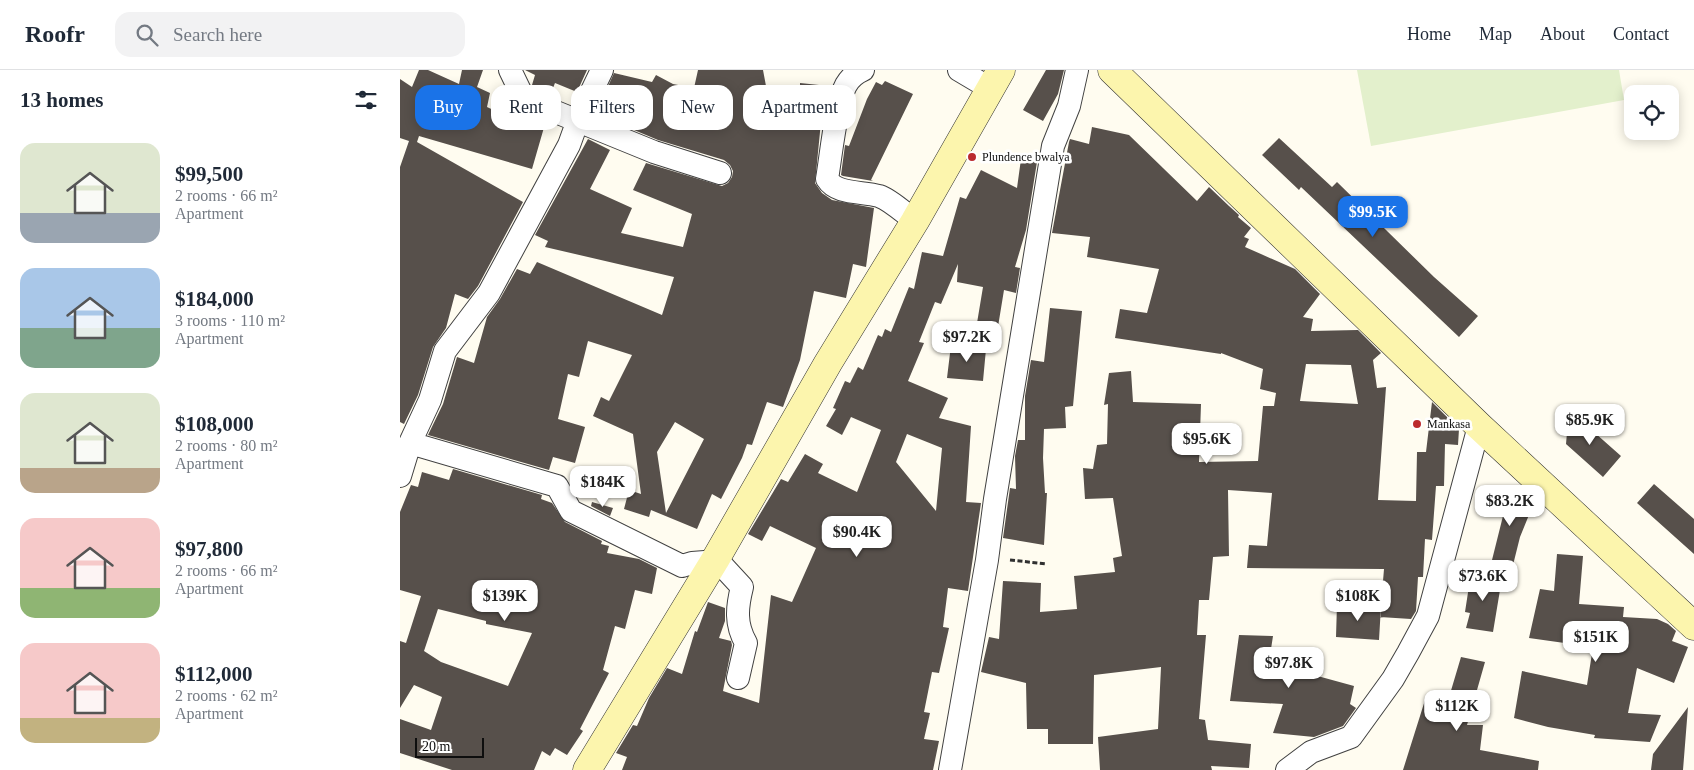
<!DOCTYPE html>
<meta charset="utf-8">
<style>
body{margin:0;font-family:"Times New Roman",serif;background:#f2f2f3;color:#1f2937;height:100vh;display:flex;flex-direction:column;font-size:19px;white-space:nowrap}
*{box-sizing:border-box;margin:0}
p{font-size:16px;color:#747a83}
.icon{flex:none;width:28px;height:28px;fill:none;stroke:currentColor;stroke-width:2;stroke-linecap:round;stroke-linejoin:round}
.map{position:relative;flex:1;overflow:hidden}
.sheet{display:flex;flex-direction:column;background:#fff;width:400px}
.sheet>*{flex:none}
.banner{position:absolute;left:15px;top:15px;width:475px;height:45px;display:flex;gap:10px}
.buttons{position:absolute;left:1224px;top:15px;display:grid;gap:10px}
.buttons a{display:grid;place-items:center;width:55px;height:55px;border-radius:10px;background:#fff;box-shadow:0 2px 12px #0003;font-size:25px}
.scale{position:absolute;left:15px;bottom:12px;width:69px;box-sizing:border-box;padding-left:5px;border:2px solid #0e0e0e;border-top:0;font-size:14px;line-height:18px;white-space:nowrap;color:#0e0e0e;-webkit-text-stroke:4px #fff;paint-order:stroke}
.price{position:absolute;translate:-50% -42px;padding:0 11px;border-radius:10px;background:#fff;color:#222;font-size:16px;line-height:32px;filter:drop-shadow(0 1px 2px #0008)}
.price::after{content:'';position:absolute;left:50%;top:30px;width:15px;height:11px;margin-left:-8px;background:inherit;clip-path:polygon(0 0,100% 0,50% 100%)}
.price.on{background:#1a73e8;color:#fff}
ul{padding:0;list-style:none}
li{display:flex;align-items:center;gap:15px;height:125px;padding:0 20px}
li span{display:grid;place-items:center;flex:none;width:140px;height:100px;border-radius:15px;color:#555}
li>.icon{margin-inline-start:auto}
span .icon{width:60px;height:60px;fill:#fffc;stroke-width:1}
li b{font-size:21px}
h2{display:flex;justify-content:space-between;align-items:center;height:60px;padding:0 20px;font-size:21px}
.tag{padding:0 18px;border-radius:15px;background:#fff;box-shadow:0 2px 12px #0003;font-size:18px;line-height:45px}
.tag.on{background:#1a73e8;color:#fff}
header{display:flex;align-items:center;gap:30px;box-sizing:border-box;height:70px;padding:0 25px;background:#fff;border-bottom:1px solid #e0e1e3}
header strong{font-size:24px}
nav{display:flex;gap:28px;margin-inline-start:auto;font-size:18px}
.search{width:350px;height:45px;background:#f2f2f3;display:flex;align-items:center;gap:12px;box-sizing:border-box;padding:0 18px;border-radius:15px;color:#747a83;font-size:19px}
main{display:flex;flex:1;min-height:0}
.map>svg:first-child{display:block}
</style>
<header>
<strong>Roofr</strong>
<div class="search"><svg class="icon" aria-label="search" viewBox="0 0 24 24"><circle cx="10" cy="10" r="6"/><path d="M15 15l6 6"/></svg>Search here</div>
<nav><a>Home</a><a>Map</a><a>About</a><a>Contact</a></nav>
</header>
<main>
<section class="sheet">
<h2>13 homes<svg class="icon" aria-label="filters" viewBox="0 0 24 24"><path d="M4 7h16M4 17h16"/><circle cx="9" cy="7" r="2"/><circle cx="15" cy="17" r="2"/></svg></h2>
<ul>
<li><span style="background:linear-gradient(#dfe7d0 70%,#9aa5b1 0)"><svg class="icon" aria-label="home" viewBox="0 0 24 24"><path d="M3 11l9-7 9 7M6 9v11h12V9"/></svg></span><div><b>$99,500</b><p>2 rooms · 66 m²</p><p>Apartment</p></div></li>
<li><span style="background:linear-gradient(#a9c7e8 60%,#7fa58c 0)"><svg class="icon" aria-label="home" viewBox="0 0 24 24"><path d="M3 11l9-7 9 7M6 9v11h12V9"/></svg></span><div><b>$184,000</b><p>3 rooms · 110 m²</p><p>Apartment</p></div></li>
<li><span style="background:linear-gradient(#dfe7d0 75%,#b9a48a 0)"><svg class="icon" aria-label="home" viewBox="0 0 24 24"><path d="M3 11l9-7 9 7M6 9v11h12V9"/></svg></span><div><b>$108,000</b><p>2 rooms · 80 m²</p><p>Apartment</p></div></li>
<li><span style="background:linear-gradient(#f6c9c9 70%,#8fb573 0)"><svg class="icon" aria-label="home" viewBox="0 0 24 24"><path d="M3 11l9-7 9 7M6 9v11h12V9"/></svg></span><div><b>$97,800</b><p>2 rooms · 66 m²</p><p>Apartment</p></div></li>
<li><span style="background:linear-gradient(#f6c9c9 75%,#c2b280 0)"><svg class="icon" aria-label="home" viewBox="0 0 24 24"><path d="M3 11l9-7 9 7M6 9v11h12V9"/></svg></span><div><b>$112,000</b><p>2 rooms · 62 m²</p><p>Apartment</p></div></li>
</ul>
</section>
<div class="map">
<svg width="1294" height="700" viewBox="0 0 1294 700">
<rect width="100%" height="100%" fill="#fffcf0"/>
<!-- pitch -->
<path fill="#e3f0cc" d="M 957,0 L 1219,0 L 1224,30 L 971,76 Z"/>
<!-- building -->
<path fill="#57504b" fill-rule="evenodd" d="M 19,0 L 28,0 L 59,14 L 62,0 L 83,0 L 77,17 L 90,23 L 87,37 L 119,52 L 122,42 L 145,52 L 145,54 L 132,99 L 19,66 L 17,72 L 123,132 L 78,216 L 68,229 L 55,224 L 46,258 L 33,277 L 18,325 L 4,354 L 0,352 L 0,97 L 9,71 L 0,68 L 0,9 L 12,17 Z
M 125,0 L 187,0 L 177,22 L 155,13 L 151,23 L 134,19 L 132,15 L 135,5 Z
M 298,0 L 363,0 L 366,16 L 400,19 L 400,13 L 419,15 L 419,20 L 424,21 L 415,113 L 422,123 L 432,130 L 474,138 L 466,197 L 453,194 L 446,228 L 414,221 L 400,290 L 383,337 L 367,332 L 352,375 L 347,374 L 342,388 L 321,429 L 312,424 L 297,459 L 251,440 L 249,447 L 224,439 L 229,420 L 241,424 L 233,364 L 193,346 L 201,327 L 209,331 L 232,285 L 188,271 L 179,307 L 168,304 L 158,349 L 185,357 L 175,393 L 153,387 L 149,400 L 28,365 L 43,334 L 57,287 L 74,293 L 87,247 L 100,229 L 117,199 L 130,204 L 137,192 L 262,245 L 274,207 L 145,177 L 148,171 L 135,165 L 188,69 L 210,80 L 190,119 L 232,138 L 221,163 L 283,177 L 292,144 L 233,120 L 246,93 L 322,116 L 328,113 L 332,107 L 333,101 L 330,95 L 324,90 L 258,70 L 215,52 L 220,39 L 204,35 L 205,33 L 201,32 L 214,3 L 252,12 L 256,5 L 273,14 L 294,18 ZM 275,352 L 304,369 L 266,443 L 257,382 Z
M 646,0 L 664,0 L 658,24 L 643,51 L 623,40 Z
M 485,11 L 513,24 L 471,110 L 473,111 L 443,106 L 441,105 L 445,75 L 449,76 L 467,29 L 476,12 L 482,15 Z
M 692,57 L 729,65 L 797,131 L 809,117 L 829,136 L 839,145 L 838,147 L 851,158 L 844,167 L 849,169 L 845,177 L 895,199 L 920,224 L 903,247 L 913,249 L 911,261 L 958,260 L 981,283 L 973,290 L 977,318 L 986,317 L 978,430 L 1016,431 L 1017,382 L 1026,382 L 1032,332 L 1059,359 L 1058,375 L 1045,374 L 1044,416 L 1036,416 L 1032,470 L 1025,469 L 1023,507 L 1018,507 L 1016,541 L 1011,549 L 980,547 L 984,499 L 847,498 L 849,475 L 867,476 L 872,423 L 828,420 L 829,486 L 813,487 L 809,530 L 799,530 L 797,565 L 806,565 L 799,649 L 805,650 L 808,670 L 851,674 L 849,698 L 811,696 L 812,700 L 700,700 L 698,667 L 758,659 L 761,597 L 694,605 L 693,674 L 648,674 L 648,659 L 627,659 L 626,613 L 581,602 L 589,567 L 599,569 L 603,511 L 641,513 L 640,542 L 677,539 L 674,506 L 715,502 L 713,488 L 722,486 L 713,428 L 685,429 L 683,398 L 693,399 L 697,375 L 707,374 L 708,334 L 704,335 L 709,303 L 731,301 L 733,332 L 801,334 L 799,392 L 858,391 L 863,336 L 874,336 L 876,323 L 860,319 L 863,299 L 821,283 L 821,284 L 715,268 L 720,239 L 747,243 L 759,199 L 687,187 L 690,167 L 652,163 L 669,72 L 670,69 L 689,74 ZM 906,294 L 951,295 L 958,334 L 900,331 Z
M 879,68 L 932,117 L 937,112 L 1034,207 L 1078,246 L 1059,267 L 901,117 L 899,120 L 862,85 Z
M 621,89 L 637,92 L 626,160 L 615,197 L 620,198 L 616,223 L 604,220 L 595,275 L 574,271 L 583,217 L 557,212 L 558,194 L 541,234 L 535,232 L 519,272 L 524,273 L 508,311 L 548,328 L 539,348 L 571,356 L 566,432 L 581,433 L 568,521 L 548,518 L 543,557 L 549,558 L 539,603 L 532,602 L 524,642 L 530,643 L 524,669 L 539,671 L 533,700 L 222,700 L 227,687 L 216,683 L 233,655 L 237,656 L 249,628 L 267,598 L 282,604 L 295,561 L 297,562 L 308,532 L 325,538 L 325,551 L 319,568 L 331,571 L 332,575 L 323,621 L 359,633 L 371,525 L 392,532 L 416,478 L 370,456 L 362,471 L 348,464 L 381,409 L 388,412 L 405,384 L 423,394 L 418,403 L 457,422 L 481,360 L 451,347 L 442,365 L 426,356 L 436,339 L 433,338 L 445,311 L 450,313 L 458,297 L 463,300 L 478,265 L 482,267 L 485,259 L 491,262 L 509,217 L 514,219 L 522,182 L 543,186 L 560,127 L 566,129 L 581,100 L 617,118 ZM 507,364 L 542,378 L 536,441 L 496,392 Z
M 650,238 L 682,241 L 673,336 L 665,337 L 666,358 L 644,359 L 643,388 L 645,423 L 647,423 L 644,475 L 603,468 L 610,418 L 616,419 L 615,386 L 618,370 L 625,370 L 625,326 L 631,290 L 644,292 Z
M 551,275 L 586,279 L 583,311 L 547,308 Z
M 1169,340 L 1221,386 L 1203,407 L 1166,374 Z
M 53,399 L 142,425 L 141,429 L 152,433 L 165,452 L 202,471 L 201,474 L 209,476 L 207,483 L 239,489 L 257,498 L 252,524 L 235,520 L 225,559 L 215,556 L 203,600 L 209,603 L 180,659 L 183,661 L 167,685 L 155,678 L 150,686 L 142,681 L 134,700 L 52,700 L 0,683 L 0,649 L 31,660 L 42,627 L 14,615 L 0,638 L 0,571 L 6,573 L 21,526 L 0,520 L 0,442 L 11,415 L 18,417 L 22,402 L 49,410 ZM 38,539 L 86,551 L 86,554 L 132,563 L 108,616 L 41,592 L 24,581 Z
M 1254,414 L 1294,449 L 1294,484 L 1237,433 Z
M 1105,416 L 1135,430 L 1120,467 L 1111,503 L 1090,498 L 1103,446 L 1094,443 Z
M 192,432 L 213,438 L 210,446 L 191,436 Z
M 1157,484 L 1183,486 L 1179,534 L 1224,537 L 1223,547 L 1257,549 L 1268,554 L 1276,561 L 1272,571 L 1288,577 L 1274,613 L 1237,598 L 1228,643 L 1261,645 L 1250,672 L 1194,668 L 1195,665 L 1148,657 L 1114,648 L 1122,601 L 1187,615 L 1193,577 L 1129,568 L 1140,519 L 1154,521 Z
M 1071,503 L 1102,508 L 1093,562 L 1066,558 L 1070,543 L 1065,542 Z
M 937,534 L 981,536 L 979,570 L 936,567 Z
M 839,565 L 873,566 L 871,579 L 895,582 L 892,599 L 954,616 L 950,634 L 956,638 L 943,656 L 914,667 L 873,663 L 883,634 L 830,631 Z
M 1061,587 L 1085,592 L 1067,655 L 1083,655 L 1080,680 L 1139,691 L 1138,700 L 1003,700 L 1026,627 L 1047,634 Z
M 1288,637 L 1283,700 L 1251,700 L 1253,684 Z"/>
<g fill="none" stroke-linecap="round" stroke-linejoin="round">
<!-- street casing -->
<g stroke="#414141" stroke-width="24">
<path id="street" d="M 110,0 L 124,29 L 254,82 L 320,103
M 463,0 C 456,3 450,8 446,15 C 436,33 431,86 427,109 C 437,125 462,121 479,126 C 491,130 504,143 515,151
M 559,0 L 591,19
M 10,373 L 157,416 L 171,441 L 282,496 L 292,493 L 318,491 L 342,517 C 337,537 335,554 346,573 L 338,608
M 0,406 L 10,373 L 30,330 L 45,281 L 89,223 L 169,75 L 178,50 L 202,0
M 550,700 L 587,490 L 595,429 L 653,76 L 669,36 L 677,0
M 887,700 L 911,682 L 951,667 L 993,609 L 1008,583 L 1028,546 L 1079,356"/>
</g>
<!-- secondary casing -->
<g stroke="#303030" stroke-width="29">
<path id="secondary" d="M 712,0 L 1079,356 L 1294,556
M 187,700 L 315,490 L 428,293 L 515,151 L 601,0"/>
</g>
<!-- path -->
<path stroke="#303030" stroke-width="3" stroke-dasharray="5 2.5" stroke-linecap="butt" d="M 610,490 L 647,494"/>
<!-- street -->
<use href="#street" stroke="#fff" stroke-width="22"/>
<!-- secondary -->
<use href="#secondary" stroke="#fcf5ad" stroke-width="28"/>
</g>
<!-- markers -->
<g fill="#bb2a2e" stroke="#fff" stroke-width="2">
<circle cx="572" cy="87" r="5"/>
<circle cx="1017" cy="354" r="5"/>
</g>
<g text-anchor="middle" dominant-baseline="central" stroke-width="5" stroke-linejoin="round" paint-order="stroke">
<!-- poi labels -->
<g font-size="12" fill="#0e0e0e" stroke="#fff" text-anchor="start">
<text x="582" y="87">Plundence bwalya</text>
<text x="1027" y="354">Mankasa</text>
</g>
</g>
</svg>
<div class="buttons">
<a><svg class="icon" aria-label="locate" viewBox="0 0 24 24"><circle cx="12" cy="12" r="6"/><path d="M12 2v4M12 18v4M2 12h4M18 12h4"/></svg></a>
</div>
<div class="scale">20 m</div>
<b class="price on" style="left:973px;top:168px">$99.5K</b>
<b class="price" style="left:567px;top:293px">$97.2K</b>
<b class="price" style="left:1190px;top:376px">$85.9K</b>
<b class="price" style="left:807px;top:395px">$95.6K</b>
<b class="price" style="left:203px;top:438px">$184K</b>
<b class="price" style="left:1110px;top:457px">$83.2K</b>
<b class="price" style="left:457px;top:488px">$90.4K</b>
<b class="price" style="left:1083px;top:532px">$73.6K</b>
<b class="price" style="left:105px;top:552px">$139K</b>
<b class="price" style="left:958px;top:552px">$108K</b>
<b class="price" style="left:1196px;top:593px">$151K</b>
<b class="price" style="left:889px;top:619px">$97.8K</b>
<b class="price" style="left:1057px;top:662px">$112K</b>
<div class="banner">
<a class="tag on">Buy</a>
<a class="tag">Rent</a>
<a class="tag">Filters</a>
<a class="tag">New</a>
<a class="tag">Apartment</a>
</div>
</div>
</main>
